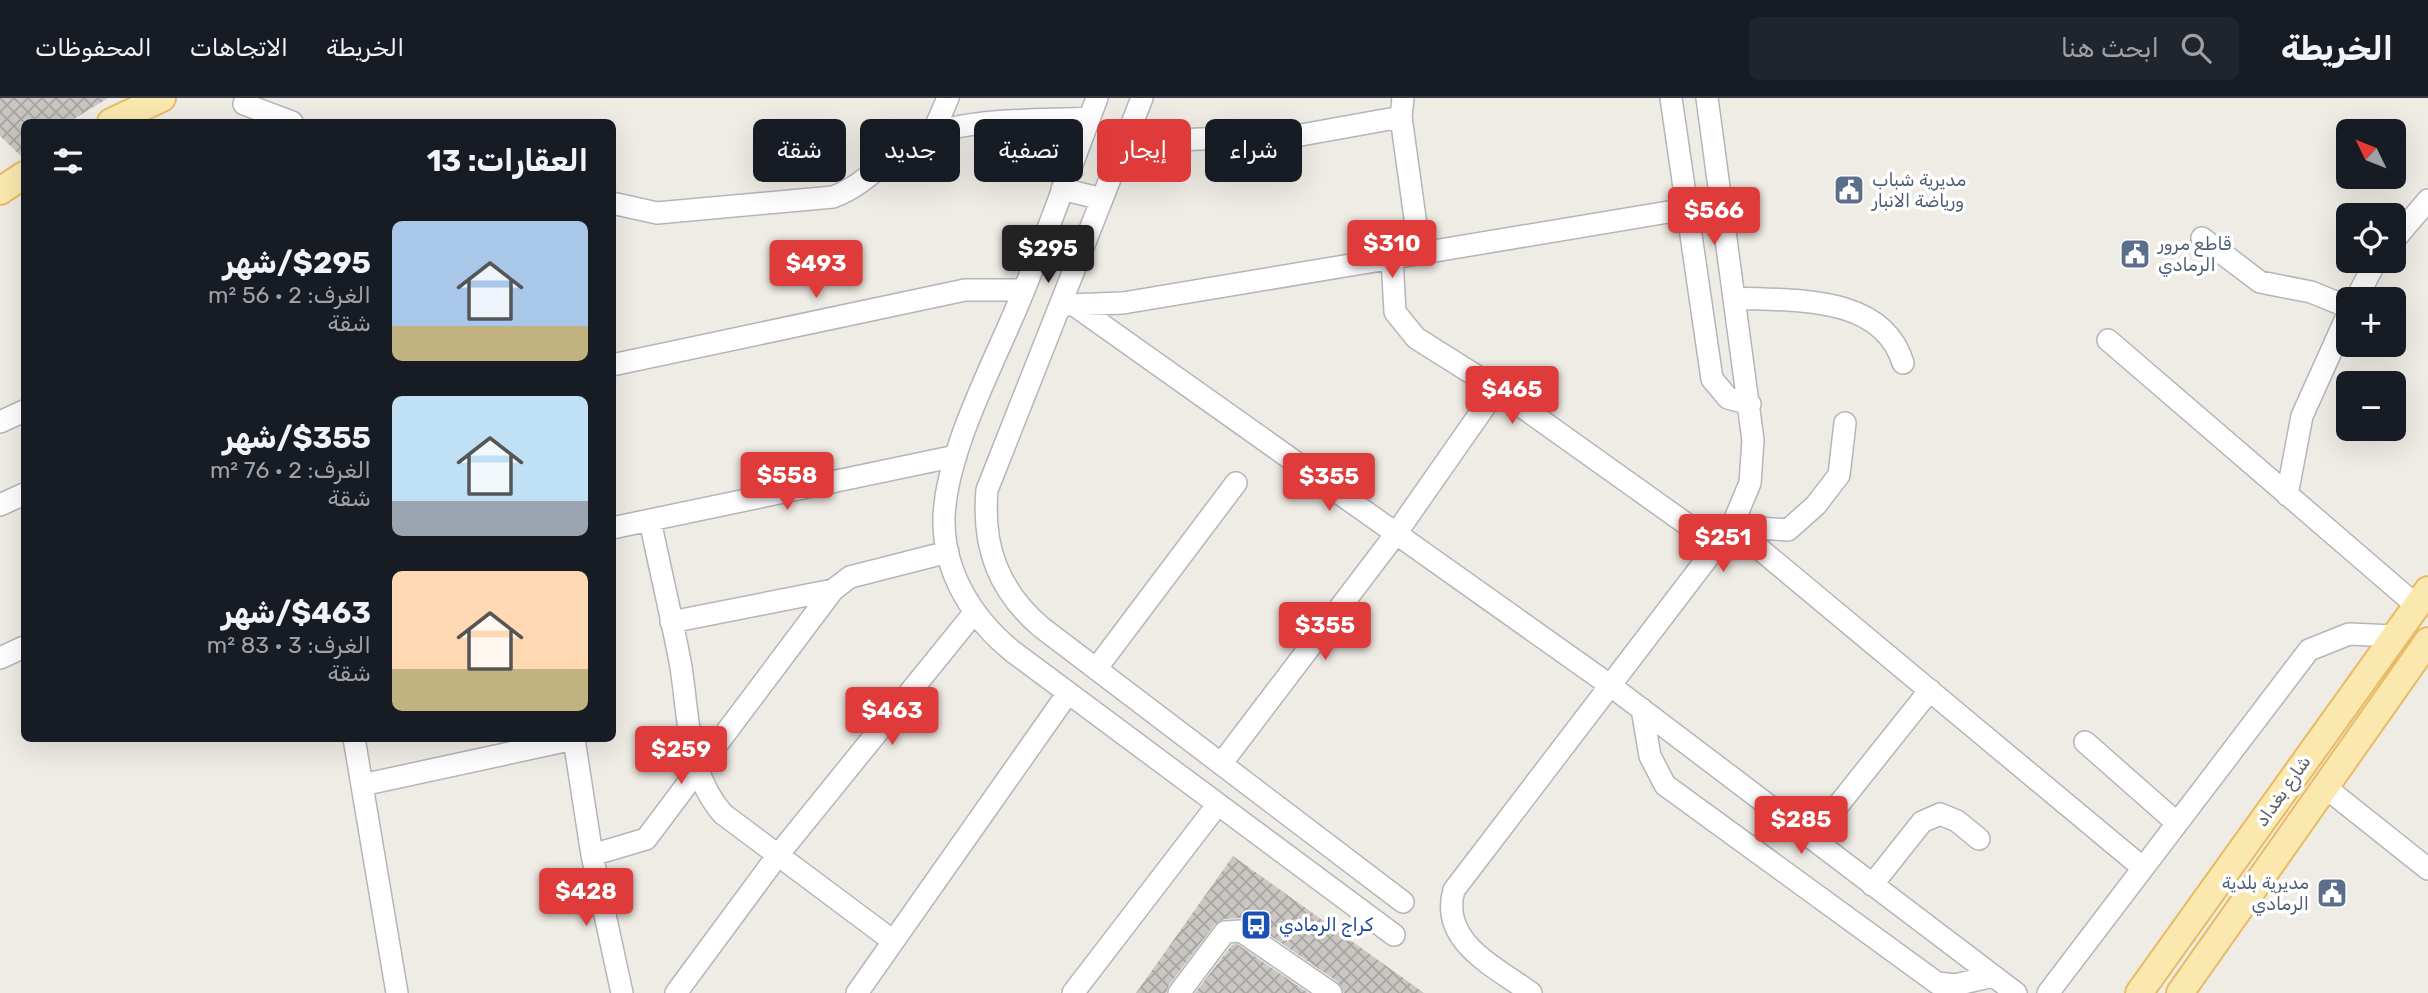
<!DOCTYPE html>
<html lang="ar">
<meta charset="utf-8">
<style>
body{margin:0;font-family:Rubik,"Noto Sans Arabic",sans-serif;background:#20242c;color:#f1f3f6;direction:rtl;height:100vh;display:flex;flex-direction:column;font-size:26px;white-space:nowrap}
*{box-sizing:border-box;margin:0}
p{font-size:23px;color:#9ea1a6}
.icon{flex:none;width:38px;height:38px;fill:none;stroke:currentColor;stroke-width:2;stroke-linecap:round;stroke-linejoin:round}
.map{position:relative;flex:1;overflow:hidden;direction:ltr}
.side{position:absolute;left:21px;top:21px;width:595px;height:623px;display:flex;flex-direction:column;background:#171b24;border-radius:10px;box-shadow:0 7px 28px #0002;direction:rtl}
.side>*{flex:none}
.guide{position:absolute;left:637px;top:21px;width:665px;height:63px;direction:rtl;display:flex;gap:14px}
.needle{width:46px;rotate:313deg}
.tools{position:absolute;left:2336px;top:21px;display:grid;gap:14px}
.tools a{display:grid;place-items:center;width:70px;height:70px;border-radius:10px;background:#171b24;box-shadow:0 7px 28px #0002;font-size:35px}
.price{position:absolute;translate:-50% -60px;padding:0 16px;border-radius:7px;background:#df3b3b;color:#fff;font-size:23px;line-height:46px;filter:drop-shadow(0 2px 4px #0008)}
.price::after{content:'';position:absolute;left:50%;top:42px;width:21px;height:16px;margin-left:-10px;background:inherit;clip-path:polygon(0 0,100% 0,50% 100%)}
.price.active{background:#222;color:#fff}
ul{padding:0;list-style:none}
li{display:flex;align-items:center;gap:21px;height:175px;padding:0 28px}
li span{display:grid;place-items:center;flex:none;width:196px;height:140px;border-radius:10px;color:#555}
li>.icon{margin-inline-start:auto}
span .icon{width:84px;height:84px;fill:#fffc;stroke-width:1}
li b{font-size:30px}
h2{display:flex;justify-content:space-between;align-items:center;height:84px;padding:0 28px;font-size:30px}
.pill{padding:0 24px;border-radius:10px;background:#171b24;box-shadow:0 7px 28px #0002;font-size:24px;line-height:63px}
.pill.active{background:#df3b3b;color:#fff}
header{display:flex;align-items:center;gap:42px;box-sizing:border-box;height:98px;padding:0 35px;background:#171b24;border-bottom:2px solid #363941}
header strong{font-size:33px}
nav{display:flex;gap:38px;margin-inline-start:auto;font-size:24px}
.search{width:490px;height:63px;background:#20242c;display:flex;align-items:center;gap:18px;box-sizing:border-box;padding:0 24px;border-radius:10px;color:#9ea1a6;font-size:26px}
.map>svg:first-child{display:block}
</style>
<header>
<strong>الخريطة</strong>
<div class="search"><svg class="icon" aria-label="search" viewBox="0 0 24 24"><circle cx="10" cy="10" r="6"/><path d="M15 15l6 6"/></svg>ابحث هنا</div>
<nav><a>الخريطة</a><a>الاتجاهات</a><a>المحفوظات</a></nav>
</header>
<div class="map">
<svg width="2428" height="895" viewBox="0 0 2428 895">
<defs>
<pattern id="building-cross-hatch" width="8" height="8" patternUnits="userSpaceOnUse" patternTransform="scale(1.75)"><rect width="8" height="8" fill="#cac7c2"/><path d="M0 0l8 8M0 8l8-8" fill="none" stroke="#a7a5a1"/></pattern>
</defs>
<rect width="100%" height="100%" fill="#efece5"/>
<!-- building -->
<path fill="url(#building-cross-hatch)" d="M 0,0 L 108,0 L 69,24 L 24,24 L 24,61 L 0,38 Z
M 1233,758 L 1424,895 L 1344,895 L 1338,884 L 1248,822 L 1240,820 L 1224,821 L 1215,826 L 1169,887 L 1166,895 L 1136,895 Z
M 1237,846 L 1308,895 L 1195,895 L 1232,847 Z"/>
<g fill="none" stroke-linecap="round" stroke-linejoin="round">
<!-- minor casing -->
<g stroke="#b3b6b9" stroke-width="24">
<path id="minor" d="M 1097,0 C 1071,68 1047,137 1019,204 C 993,267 946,354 944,420 C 943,474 972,520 1012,553 L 1394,837
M 1142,0 L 987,392 C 982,448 998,492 1041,529 L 1403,804
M 1403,0 L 1401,19 L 1420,156
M 1671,0 L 1712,281 L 1728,300 L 1750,306
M 244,6 L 292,24
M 933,34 L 948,0
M 1124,44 L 1301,37 L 1401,19
M 1062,91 L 1102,101
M 612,105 L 657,115 L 833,99 C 866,87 887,58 918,42 C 959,19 1041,23 1089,20
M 2202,140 L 2260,184 L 2311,194 L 2348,209
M 2394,142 L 2428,102
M 1392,160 L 1395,214 L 1416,240 L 1497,291 L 1685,425 L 1715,451
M 1735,200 C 1793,203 1882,196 1903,265
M 2356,201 L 2376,163
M 1069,207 L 1123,205 L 1722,105
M 1074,207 L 1611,588 L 2016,895
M 2108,242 L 2417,508
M 612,267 L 965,192 L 1024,192
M 0,324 L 24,313
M 2287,397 L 2302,318 L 2348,216
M 0,407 L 24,396
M 650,422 C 660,471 672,520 681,569 C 689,620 687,675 723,716 L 893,843
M 1732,428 L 2143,770
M 1732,428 L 1788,432 L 1816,407 L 1839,377 L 1845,325
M 612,430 L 956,358
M 671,524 L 833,492
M 0,560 L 24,549
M 1096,571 L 1236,385
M 1642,611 L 1650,658 L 1665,687 L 1937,885 L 1955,887 L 1993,878
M 354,640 L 397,895
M 2085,644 L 2177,725
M 1221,666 L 1395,437 L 1497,291
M 362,687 L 574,641 L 592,757 L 646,741 L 833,492 L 850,479 L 948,454
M 2325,689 L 2428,771
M 1812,740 L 1930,592
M 592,757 L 622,895
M 1872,787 L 1922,724 L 1940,716 L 1957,723 L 1979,741
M 676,895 L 778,757 L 974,515
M 857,895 L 1068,595
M 1073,895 L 1218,706
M 1179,895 L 1225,834 L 1241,833 L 1331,895
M 1531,895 C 1496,869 1439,844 1454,792 L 1732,428 L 1750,385 L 1753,342 L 1707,0
M 2048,895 L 2309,552 L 2349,536 L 2394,538"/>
</g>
<!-- major casing -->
<g stroke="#e9ba64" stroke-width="30">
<path id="major" d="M 111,24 L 162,0
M 0,93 L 24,77
M 2139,895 L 2428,492
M 2180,895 L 2428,543"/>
</g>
<!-- minor -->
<use href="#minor" stroke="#fff" stroke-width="21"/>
<!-- major -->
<use href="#major" stroke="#fae8af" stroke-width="26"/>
</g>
<!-- icons -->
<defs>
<g id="civic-square" transform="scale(1.575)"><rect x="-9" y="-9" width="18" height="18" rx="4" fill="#5c6f8a" stroke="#fff"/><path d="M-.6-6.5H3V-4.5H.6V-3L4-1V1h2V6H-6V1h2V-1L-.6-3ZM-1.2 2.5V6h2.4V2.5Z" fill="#fff"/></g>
<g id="bus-square" transform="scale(1.575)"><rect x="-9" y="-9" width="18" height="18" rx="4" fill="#1a4fb4" stroke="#fff"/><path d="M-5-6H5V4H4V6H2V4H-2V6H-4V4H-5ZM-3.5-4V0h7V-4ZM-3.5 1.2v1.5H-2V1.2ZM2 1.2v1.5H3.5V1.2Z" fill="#fff"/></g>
</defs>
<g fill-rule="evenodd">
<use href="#civic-square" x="1849" y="92"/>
<use href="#civic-square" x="2135" y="156"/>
<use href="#civic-square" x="2332" y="795"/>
<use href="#bus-square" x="1256" y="827"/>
</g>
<g text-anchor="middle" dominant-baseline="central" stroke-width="7" stroke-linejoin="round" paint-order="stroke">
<!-- service labels -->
<g font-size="18" fill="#4e5e75" stroke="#fff" text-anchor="start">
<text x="1872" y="82">مديرية شباب<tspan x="1872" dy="21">ورياضة الانبار</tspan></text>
<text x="2158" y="146">قاطع مرور<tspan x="2158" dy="21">الرمادي</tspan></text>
<text x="2309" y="785" text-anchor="end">مديرية بلدية<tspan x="2309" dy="21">الرمادي</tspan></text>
</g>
<!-- street labels -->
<g font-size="18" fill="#5d6165" stroke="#fff">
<text transform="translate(2283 693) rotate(-55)">شارع بغداد</text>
</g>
<!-- transit labels -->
<g font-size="18" fill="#164399" stroke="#fff" text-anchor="start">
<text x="1279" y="827">كراج الرمادي</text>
</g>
</g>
</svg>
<div class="tools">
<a><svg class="needle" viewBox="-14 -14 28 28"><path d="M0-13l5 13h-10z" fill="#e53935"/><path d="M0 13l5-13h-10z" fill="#9ea1a6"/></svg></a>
<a><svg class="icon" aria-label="locate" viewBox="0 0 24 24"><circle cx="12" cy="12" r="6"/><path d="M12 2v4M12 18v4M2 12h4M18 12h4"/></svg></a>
<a>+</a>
<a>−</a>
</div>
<b class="price" style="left:1714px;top:149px">$566</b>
<b class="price" style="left:1392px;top:182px">$310</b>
<b class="price active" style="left:1048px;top:187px">$295</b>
<b class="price" style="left:816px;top:202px">$493</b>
<b class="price" style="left:1512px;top:328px">$465</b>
<b class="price" style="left:787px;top:414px">$558</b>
<b class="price" style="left:1329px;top:415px">$355</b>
<b class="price" style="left:1723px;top:476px">$251</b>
<b class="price" style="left:1325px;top:564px">$355</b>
<b class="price" style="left:892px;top:649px">$463</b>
<b class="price" style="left:681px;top:688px">$259</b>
<b class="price" style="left:1801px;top:758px">$285</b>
<b class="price" style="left:586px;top:830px">$428</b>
<div class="guide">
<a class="pill">شراء</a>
<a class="pill active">إيجار</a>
<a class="pill">تصفية</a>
<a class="pill">جديد</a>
<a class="pill">شقة</a>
</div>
<section class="side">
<h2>العقارات: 13<svg class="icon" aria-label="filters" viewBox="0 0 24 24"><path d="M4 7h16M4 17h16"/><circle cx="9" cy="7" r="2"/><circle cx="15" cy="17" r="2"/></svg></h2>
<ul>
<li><span style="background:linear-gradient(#a9c7e8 75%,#c2b280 0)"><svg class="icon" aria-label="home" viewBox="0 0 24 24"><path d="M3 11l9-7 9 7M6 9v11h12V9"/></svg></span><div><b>$295/شهر</b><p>الغرف: 2 · 56 m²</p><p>شقة</p></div></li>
<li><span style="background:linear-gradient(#bfe0f5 75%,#9aa5b1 0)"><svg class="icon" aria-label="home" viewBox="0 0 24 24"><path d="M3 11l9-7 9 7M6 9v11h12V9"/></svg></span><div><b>$355/شهر</b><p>الغرف: 2 · 76 m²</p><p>شقة</p></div></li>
<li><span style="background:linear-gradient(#ffd9b3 70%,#c2b280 0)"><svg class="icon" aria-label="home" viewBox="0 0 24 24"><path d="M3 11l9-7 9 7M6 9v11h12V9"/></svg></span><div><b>$463/شهر</b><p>الغرف: 3 · 83 m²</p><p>شقة</p></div></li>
</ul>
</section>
</div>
